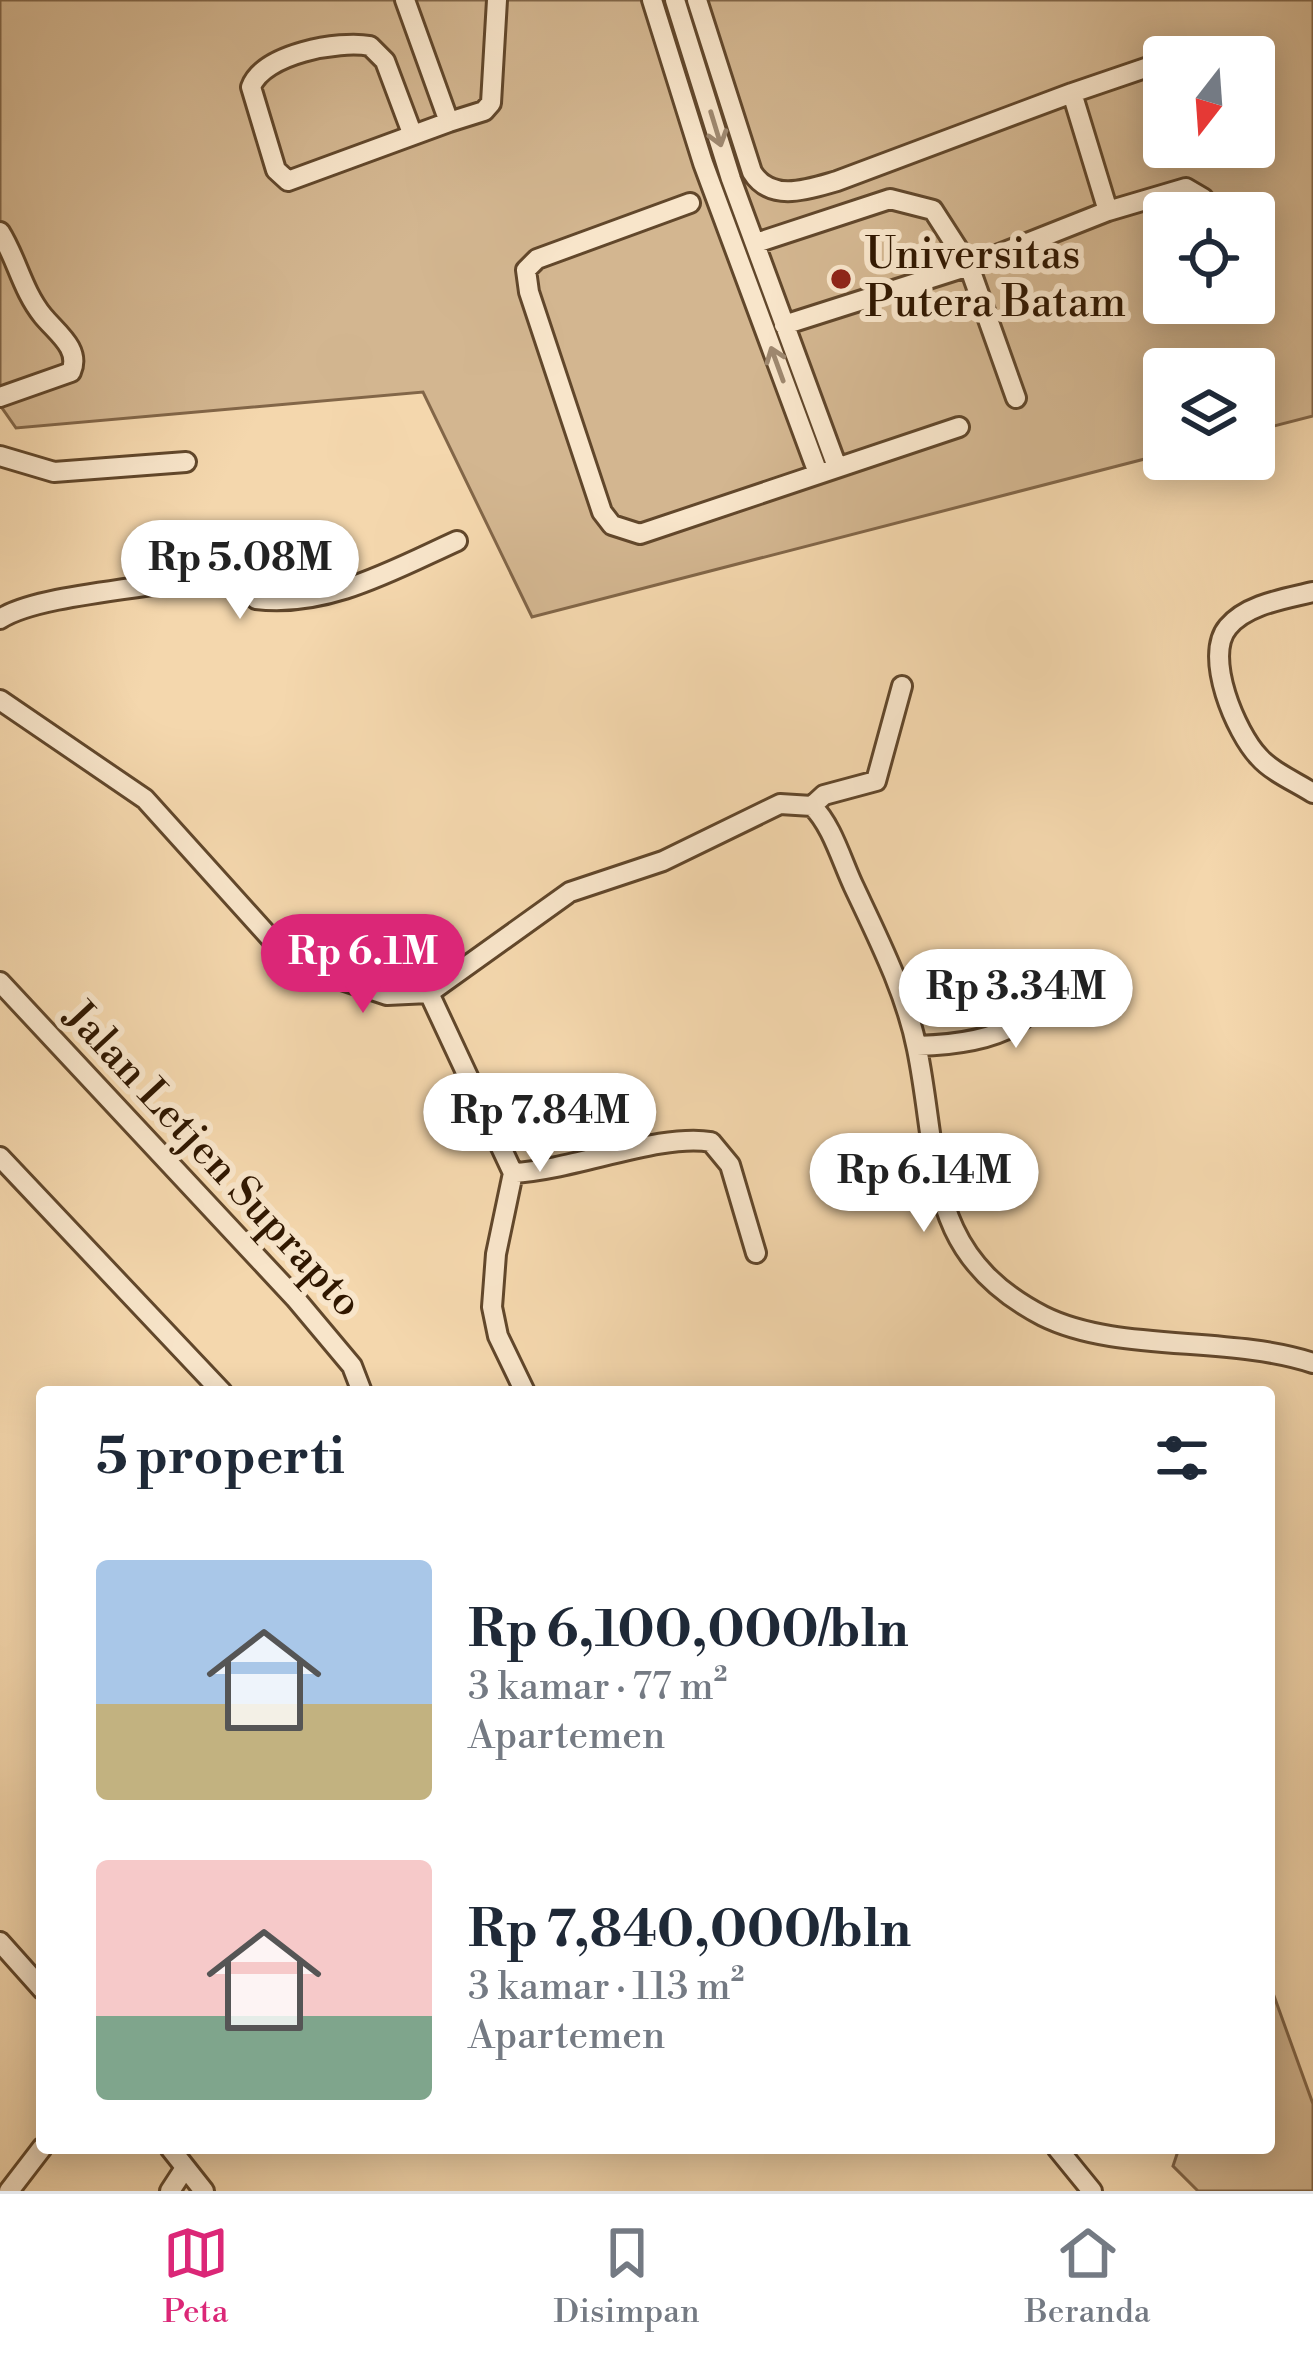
<!DOCTYPE html>
<html lang="id">
<meta charset="utf-8">
<style>
body{margin:0;font-family:"Libre Bodoni",serif;background:#f6f6f7;color:#1f2937;height:100vh;display:flex;flex-direction:column;font-size:45px;white-space:nowrap}
*{box-sizing:border-box;margin:0}
p{font-size:39px;color:#747a83}
.icon{flex:none;width:66px;height:66px;fill:none;stroke:currentColor;stroke-width:2;stroke-linecap:round;stroke-linejoin:round}
.map{position:relative;flex:1;overflow:hidden}
.drawer{position:absolute;left:36px;top:1386px;width:1239px;height:768px;display:flex;flex-direction:column;background:#fff;border-radius:12px;box-shadow:0 6px 30px #0003}
.drawer>*{flex:none}
.needle{width:78px;rotate:197deg}
.buttons{position:absolute;left:1143px;top:36px;display:grid;gap:24px}
.buttons a{display:grid;place-items:center;width:132px;height:132px;border-radius:12px;background:#fff;box-shadow:0 6px 30px #0003;font-size:60px}
.price{position:absolute;translate:-50% -102px;padding:0 27px;border-radius:42px;background:#fff;color:#222;font-size:39px;line-height:78px;filter:drop-shadow(0 3px 6px #0008)}
.price::after{content:'';position:absolute;left:50%;top:72px;width:36px;height:27px;margin-left:-18px;background:inherit;clip-path:polygon(0 0,100% 0,50% 100%)}
.price.on{background:#db2777;color:#fff}
ul{padding:0;list-style:none}
li{display:flex;align-items:center;gap:36px;height:300px;padding:0 60px}
li span{display:grid;place-items:center;flex:none;width:336px;height:240px;border-radius:12px;color:#555}
li>.icon{margin-inline-start:auto}
span .icon{width:144px;height:144px;fill:#fffc;stroke-width:1}
li b{font-size:51px}
h2{display:flex;justify-content:space-between;align-items:center;height:144px;padding:0 60px;font-size:51px}
.tab-bar{display:flex;justify-content:space-around;align-items:center;height:168px;border-top:3px solid #e0e1e3;background:#fff;font-size:33px;color:#747a83}
.tab-bar a{display:grid;justify-items:center;gap:6px}
.tab-bar .on{color:#db2777}
.map>svg:first-child{display:block}
</style>
<div class="map">
<svg width="1313" height="2191" viewBox="0 0 1313 2191">
<rect width="100%" height="100%" fill="#f4d7ad"/>
<filter id="stains"><feTurbulence type="fractalNoise" baseFrequency=".00167" numOctaves="4"/><feColorMatrix values="0 0 0 0 .2 0 0 0 0 .09 0 0 0 0 .02 0 0 0 .5 -.17"/></filter>
<radialGradient id="worn" r=".72"><stop offset=".6" stop-color="#630" stop-opacity="0"/><stop offset="1" stop-color="#630" stop-opacity=".3"/></radialGradient>
<!-- green -->
<path fill="#d3b690" stroke="#826648" stroke-width="3" fill-rule="evenodd" d="M 0,0 L 1313,0 L 1313,416 L 1254,431 L 1254,369 L 1164,369 L 1164,454 L 532,617 L 423,392 L 16,428 L 0,405 ZM 1164,57 L 1254,57 L 1254,147 L 1164,147 ZM 1164,213 L 1254,213 L 1254,303 L 1164,303 Z
M 1269,1982 L 1313,2104 L 1313,2191 L 1198,2191 L 1173,2166 L 1179,2148 L 1269,2148 Z"/>
<g fill="none" stroke-linecap="round" stroke-linejoin="round">
<!-- minor casing -->
<g stroke="#61472b" stroke-width="24">
<path id="minor" d="M 405,0 L 449,122 L 288,181 L 276,170 L 251,87 C 263,54 339,40 370,46 L 385,61 L 412,133
M 652,0 L 703,163 L 818,473
M 675,0 L 731,179 L 837,467
M 697,0 L 752,172 C 771,203 809,189 837,181 L 1072,93 L 1108,211 L 969,266 L 784,325
M 1072,93 L 1160,63
M 449,122 L 484,111 L 491,103 L 497,0
M 690,203 L 537,259 L 526,270 L 529,292 L 602,512 L 612,525 L 640,534 L 959,427
M 1108,211 L 1186,188 L 1203,198 L 1212,213
M 0,232 C 17,259 22,290 43,316 C 57,333 81,349 71,372 L 0,397
M 756,243 L 890,199 L 933,210 L 969,266 L 1016,398
M 1241,303 L 1243,310
M 0,456 L 54,472 L 186,462
M 1313,592 C 1285,599 1247,604 1228,627 C 1203,656 1236,733 1259,757 C 1272,772 1296,782 1313,793
M 0,619 C 41,592 171,588 228,571 L 256,599 C 327,608 395,569 457,541
M 0,700 L 145,799 L 273,941 L 327,975 L 387,995 L 429,993 L 570,892 L 663,861 L 780,804 L 812,806 C 832,825 842,862 854,887 C 878,938 906,993 917,1049 C 940,1162 923,1254 1043,1316 C 1117,1353 1228,1335 1313,1363
M 812,806 L 824,795 L 876,781 L 902,686
M 0,982 L 295,1298 L 352,1366 L 362,1392
M 429,993 L 513,1173 L 496,1254 L 492,1307 L 498,1336 L 525,1392
M 917,1046 C 950,1045 1011,1040 1032,1009 C 1040,996 1044,979 1050,965
M 0,1157 L 222,1392
M 513,1173 C 574,1170 660,1133 711,1142 L 730,1165 L 756,1253
M 0,1942 L 42,1989
M 170,2148 L 204,2191
M 1057,2148 L 1092,2191
M 9,2191 L 42,2148
M 170,2191 L 185,2168"/>
</g>
<!-- minor -->
<use href="#minor" stroke="#f8e5ca" stroke-width="18"/>
</g>
<!-- one-way arrows -->
<defs><path id="oneway-shaft" d="M-6 0H5M1.5-3L5.5 0L1.5 3" fill="none" stroke-width="1.6" stroke-linecap="round" stroke-linejoin="round" transform="scale(3)"/></defs>
<g stroke="#9e886f">
<use href="#oneway-shaft" transform="translate(716 129) rotate(73)"/>
<use href="#oneway-shaft" transform="translate(777 364) rotate(-110)"/>
</g>
<!-- markers -->
<circle fill="#8f2418" stroke="#f8e5ca" stroke-width="4.5" cx="841" cy="279" r="12"/>
<g text-anchor="middle" dominant-baseline="central" stroke-width="12" stroke-linejoin="round" paint-order="stroke">
<!-- poi labels -->
<g font-size="42" fill="#301700" stroke="#f8e5ca" text-anchor="start">
<text x="865" y="255">Universitas<tspan x="865" dy="48">Putera Batam</tspan></text>
</g>
<!-- street labels -->
<g font-size="42" fill="#301700" stroke="#f8e5ca">
<text transform="translate(213 1160) rotate(47)">Jalan Letjen Suprapto</text>
</g>
</g>
<rect width="100%" height="100%" filter="url(#stains)"/>
<rect width="100%" height="100%" fill="url(#worn)"/>
</svg>
<div class="buttons">
<a><svg class="needle" viewBox="-14 -14 28 28"><path d="M0-13l5 13h-10z" fill="#e53935"/><path d="M0 13l5-13h-10z" fill="#747a83"/></svg></a>
<a><svg class="icon" aria-label="locate" viewBox="0 0 24 24"><circle cx="12" cy="12" r="6"/><path d="M12 2v4M12 18v4M2 12h4M18 12h4"/></svg></a>
<a><svg class="icon" aria-label="layers" viewBox="0 0 24 24"><path d="M12 4l9 5-9 5-9-5zM3 14l9 5 9-5"/></svg></a>
</div>
<b class="price" style="left:240px;top:622px">Rp 5.08M</b>
<b class="price on" style="left:363px;top:1016px">Rp 6.1M</b>
<b class="price" style="left:1016px;top:1051px">Rp 3.34M</b>
<b class="price" style="left:540px;top:1175px">Rp 7.84M</b>
<b class="price" style="left:924px;top:1235px">Rp 6.14M</b>
<section class="drawer">
<h2>5 properti<svg class="icon" aria-label="filters" viewBox="0 0 24 24"><path d="M4 7h16M4 17h16"/><circle cx="9" cy="7" r="2"/><circle cx="15" cy="17" r="2"/></svg></h2>
<ul>
<li><span style="background:linear-gradient(#a9c7e8 60%,#c2b280 0)"><svg class="icon" aria-label="home" viewBox="0 0 24 24"><path d="M3 11l9-7 9 7M6 9v11h12V9"/></svg></span><div><b>Rp 6,100,000/bln</b><p>3 kamar · 77 m²</p><p>Apartemen</p></div></li>
<li><span style="background:linear-gradient(#f6c9c9 65%,#7fa58c 0)"><svg class="icon" aria-label="home" viewBox="0 0 24 24"><path d="M3 11l9-7 9 7M6 9v11h12V9"/></svg></span><div><b>Rp 7,840,000/bln</b><p>3 kamar · 113 m²</p><p>Apartemen</p></div></li>
</ul>
</section>
</div>
<nav class="tab-bar">
<a class="on"><svg class="icon" aria-label="map" viewBox="0 0 24 24"><path d="M3 6l6-2 6 2 6-2v14l-6 2-6-2-6 2zM9 4v14M15 6v14"/></svg>Peta</a>
<a><svg class="icon" aria-label="saved" viewBox="0 0 24 24"><path d="M7 4h10v16l-5-4-5 4z"/></svg>Disimpan</a>
<a><svg class="icon" aria-label="home" viewBox="0 0 24 24"><path d="M3 11l9-7 9 7M6 9v11h12V9"/></svg>Beranda</a>
</nav>
